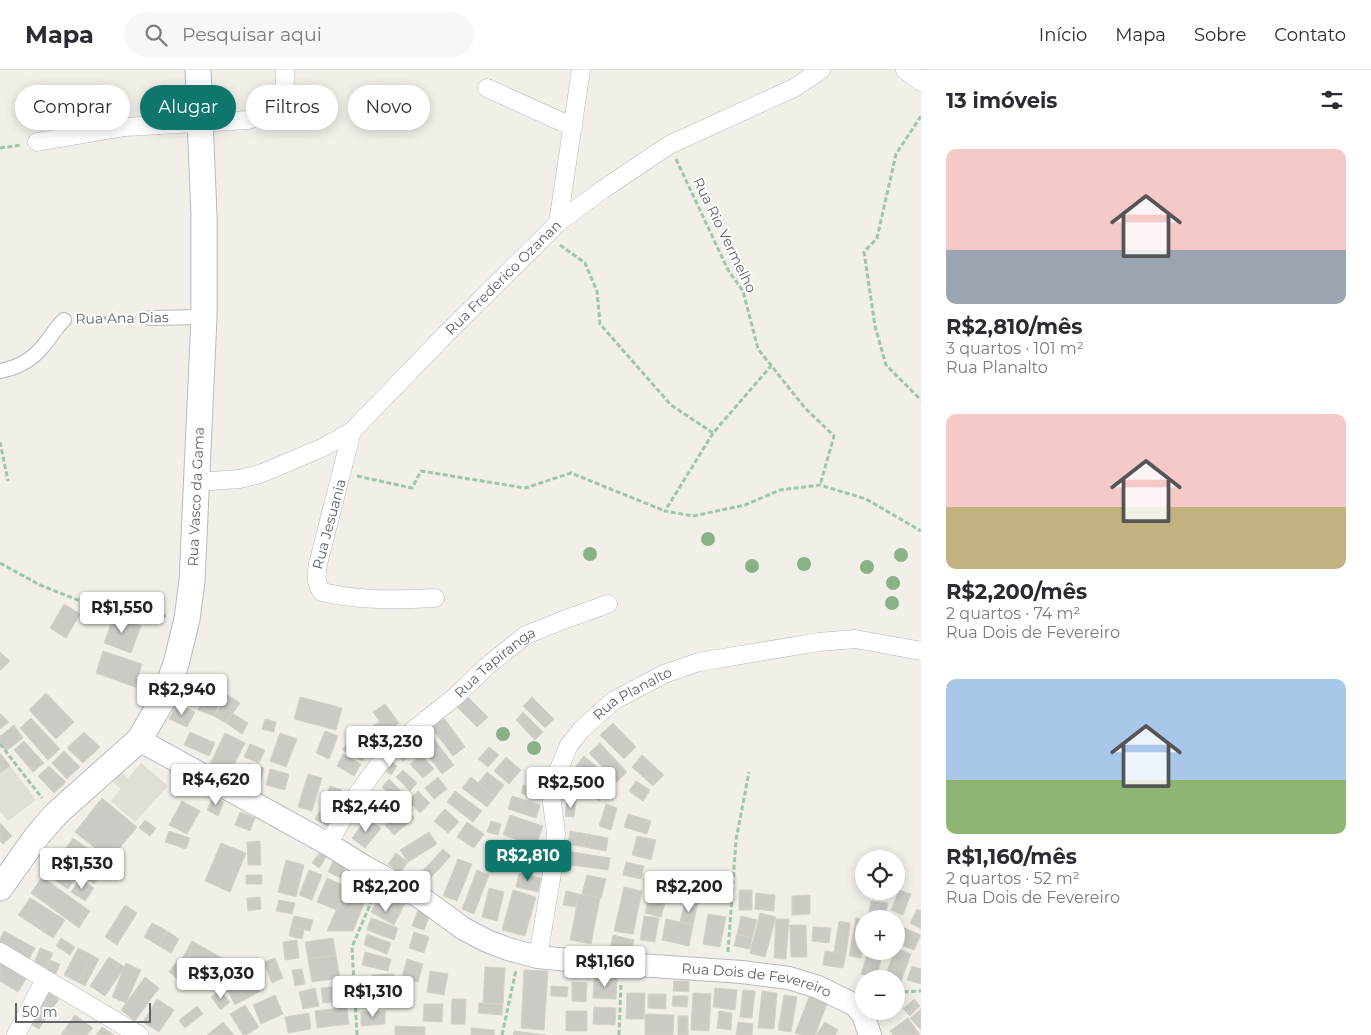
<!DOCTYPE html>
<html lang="pt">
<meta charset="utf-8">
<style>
body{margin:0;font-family:Montserrat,sans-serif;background:#f7f7f7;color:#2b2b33;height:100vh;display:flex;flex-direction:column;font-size:19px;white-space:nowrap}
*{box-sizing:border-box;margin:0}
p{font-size:16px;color:#7c7c81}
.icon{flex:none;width:28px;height:28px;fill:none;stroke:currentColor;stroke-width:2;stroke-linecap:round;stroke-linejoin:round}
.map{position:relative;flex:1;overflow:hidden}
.side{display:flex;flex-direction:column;background:#fff;width:450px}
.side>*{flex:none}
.hud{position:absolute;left:15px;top:15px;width:475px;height:45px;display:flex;gap:10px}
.controls{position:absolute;left:855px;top:780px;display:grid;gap:10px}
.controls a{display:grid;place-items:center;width:50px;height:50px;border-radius:50%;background:#fff;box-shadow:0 2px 12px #0003;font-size:25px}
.scale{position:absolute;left:15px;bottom:12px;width:136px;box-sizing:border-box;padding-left:5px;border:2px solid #5f6368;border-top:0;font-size:14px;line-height:18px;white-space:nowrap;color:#5f6368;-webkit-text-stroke:4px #fff;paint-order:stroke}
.price{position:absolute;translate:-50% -42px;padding:0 11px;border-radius:5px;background:#fff;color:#222;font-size:16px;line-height:32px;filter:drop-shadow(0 1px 2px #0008)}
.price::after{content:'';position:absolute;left:50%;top:30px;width:15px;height:11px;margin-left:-8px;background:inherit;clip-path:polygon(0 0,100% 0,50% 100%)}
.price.active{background:#0f766e;color:#fff}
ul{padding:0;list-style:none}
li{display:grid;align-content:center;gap:10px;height:265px;padding:0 25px}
li span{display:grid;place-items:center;height:155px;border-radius:10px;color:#555}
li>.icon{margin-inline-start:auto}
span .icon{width:90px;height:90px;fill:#fffc;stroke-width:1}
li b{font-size:21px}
h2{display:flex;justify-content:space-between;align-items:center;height:60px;padding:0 25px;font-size:21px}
.chip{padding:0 18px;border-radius:22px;background:#fff;box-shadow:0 2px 12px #0003;font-size:18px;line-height:45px}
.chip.active{background:#0f766e;color:#fff}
header{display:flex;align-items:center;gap:30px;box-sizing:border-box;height:70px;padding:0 25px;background:#fff;border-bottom:1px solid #e1e1e2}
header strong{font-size:24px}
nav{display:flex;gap:28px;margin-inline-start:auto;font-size:18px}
.search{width:350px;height:45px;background:#f7f7f7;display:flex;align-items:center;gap:12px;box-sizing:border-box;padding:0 18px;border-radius:28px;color:#7c7c81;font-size:19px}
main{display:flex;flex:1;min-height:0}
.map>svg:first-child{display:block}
</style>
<header>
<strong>Mapa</strong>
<div class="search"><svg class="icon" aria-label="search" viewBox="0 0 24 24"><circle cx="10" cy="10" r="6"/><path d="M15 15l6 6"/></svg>Pesquisar aqui</div>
<nav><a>Início</a><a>Mapa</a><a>Sobre</a><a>Contato</a></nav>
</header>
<main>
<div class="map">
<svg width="921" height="965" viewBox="0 0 921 965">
<rect width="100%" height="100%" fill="#f1efe8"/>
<!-- education -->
<path fill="#e1ded6" d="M 141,693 L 168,716 L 135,752 L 111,731 L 121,719 L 113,712 L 121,702 L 128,708 Z
M 10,696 L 36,730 L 8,751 L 0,741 L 0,703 Z"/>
<!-- building -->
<path fill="#cccac5" stroke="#d6d1c6" d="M 64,534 L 80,544 L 66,568 L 50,558 Z
M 114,546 L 141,556 L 131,583 L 104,573 Z
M 103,581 L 142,594 L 135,617 L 96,603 Z
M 0,582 L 10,591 L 0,601 Z
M 207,618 L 223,624 L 214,646 L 198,640 Z
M 46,623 L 74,652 L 56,669 L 29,640 Z
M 228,625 L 240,633 L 226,653 L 214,646 Z
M 467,626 L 488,647 L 477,657 L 456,636 Z
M 300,627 L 342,638 L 336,660 L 294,649 Z
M 532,627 L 554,649 L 545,658 L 523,636 Z
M 177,634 L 195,642 L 187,657 L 169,649 Z
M 385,634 L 399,653 L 387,662 L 373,642 Z
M 523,642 L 543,662 L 535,670 L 516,650 Z
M 0,643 L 9,652 L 0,659 Z
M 232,643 L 248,653 L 242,664 L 226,653 Z
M 31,648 L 60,679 L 48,690 L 20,658 Z
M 444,648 L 465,677 L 453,686 L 431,657 Z
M 265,649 L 276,652 L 274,662 L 262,659 Z
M 380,651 L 387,662 L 373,671 L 365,661 Z
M 613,653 L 636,677 L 624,689 L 600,665 Z
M 14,655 L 23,668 L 6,681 L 0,673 L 0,666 Z
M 427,660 L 454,695 L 442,704 L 415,669 Z
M 325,661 L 338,666 L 329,689 L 316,683 Z
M 84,662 L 100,677 L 83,693 L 67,678 Z
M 190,662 L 215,673 L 209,686 L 184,675 Z
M 225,663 L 245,673 L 229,705 L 209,696 Z
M 280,663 L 297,669 L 286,697 L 270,691 Z
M 352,664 L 361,670 L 352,685 L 343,680 Z
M 361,670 L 371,675 L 362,691 L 352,685 Z
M 24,671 L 44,693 L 33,702 L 14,680 Z
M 406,672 L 414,683 L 403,691 L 394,681 Z
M 600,673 L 627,702 L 617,712 L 589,683 Z
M 250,674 L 265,680 L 259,693 L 244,687 Z
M 489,677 L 499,685 L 488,697 L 478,689 Z
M 64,681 L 80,697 L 67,709 L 52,693 Z
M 0,683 L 10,696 L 0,703 Z
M 343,684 L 361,694 L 354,706 L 337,696 Z
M 421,685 L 434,699 L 423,708 L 410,694 Z
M 642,685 L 664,705 L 653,716 L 632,697 Z
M 584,686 L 597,697 L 590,706 L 576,696 Z
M 506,687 L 521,700 L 509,714 L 494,701 Z
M 389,690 L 397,696 L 391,705 L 383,699 Z
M 248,693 L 264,698 L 260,713 L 244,708 Z
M 49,696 L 66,712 L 54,723 L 38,706 Z
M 270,699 L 289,704 L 285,720 L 266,715 Z
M 403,700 L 417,713 L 410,721 L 396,707 Z
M 487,702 L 504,715 L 495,727 L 478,713 Z
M 308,704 L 322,708 L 312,741 L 298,737 Z
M 438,707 L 447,719 L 434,729 L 425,718 Z
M 471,707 L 495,727 L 487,737 L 462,718 Z
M 567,708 L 578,711 L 575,725 L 564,722 Z
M 389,709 L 404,724 L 397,731 L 382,717 Z
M 636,711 L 650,720 L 643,731 L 629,721 Z
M 589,712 L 605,720 L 600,731 L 584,723 Z
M 523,715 L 542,722 L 540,730 L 521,723 Z
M 330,716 L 342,720 L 338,730 L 326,725 Z
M 418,721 L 430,733 L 420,743 L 408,731 Z
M 455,721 L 482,741 L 473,752 L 447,732 Z
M 381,725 L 394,734 L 382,752 L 368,742 Z
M 512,726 L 540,735 L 536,748 L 508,739 Z
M 213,727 L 224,732 L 218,746 L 207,740 Z
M 102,728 L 137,757 L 110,790 L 75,762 Z
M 567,730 L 576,731 L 574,747 L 565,746 Z
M 182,731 L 200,741 L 187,764 L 169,755 Z
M 353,733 L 364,736 L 358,753 L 348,750 Z
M 606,734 L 617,738 L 611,760 L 599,756 Z
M 322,738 L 334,745 L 328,756 L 315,749 Z
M 404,738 L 414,748 L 394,765 L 385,755 Z
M 445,739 L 459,752 L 448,763 L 434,751 Z
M 240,742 L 255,748 L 250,761 L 235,755 Z
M 628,744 L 651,751 L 647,764 L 624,757 Z
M 510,745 L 543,756 L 536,776 L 503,765 Z
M 367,748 L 381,758 L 365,778 L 352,768 Z
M 145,750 L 156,758 L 150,766 L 139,758 Z
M 491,751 L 501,754 L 498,765 L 487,762 Z
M 467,752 L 484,764 L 474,778 L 457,767 Z
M 0,753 L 12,766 L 3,774 L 0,771 Z
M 169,761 L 190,768 L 186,779 L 165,772 Z
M 570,761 L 587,764 L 584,777 L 568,774 Z
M 429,762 L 437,774 L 408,792 L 400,780 Z
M 587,764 L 608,768 L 606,781 L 584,777 Z
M 637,766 L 656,770 L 651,790 L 632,785 Z
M 73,768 L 108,793 L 94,814 L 58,789 Z
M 260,771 L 261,795 L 248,795 L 247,772 Z
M 221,773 L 246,783 L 230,822 L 205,811 Z
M 508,773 L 522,778 L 515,796 L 501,790 Z
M 522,778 L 540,785 L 533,803 L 515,796 Z
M 443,779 L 451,786 L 438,800 L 430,793 Z
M 566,781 L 610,788 L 608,800 L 564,794 Z
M 320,782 L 327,786 L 319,798 L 312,793 Z
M 396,783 L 408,792 L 400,803 L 388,794 Z
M 334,789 L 347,795 L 341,808 L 328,802 Z
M 458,789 L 472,794 L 457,831 L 443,826 Z
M 286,790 L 304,795 L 296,827 L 278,822 Z
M 626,792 L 644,796 L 641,809 L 623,805 Z
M 430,793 L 438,800 L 421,817 L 414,810 Z
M 59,795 L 76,808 L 68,819 L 51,807 Z
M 309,800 L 322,805 L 312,830 L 299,825 Z
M 477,800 L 489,805 L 474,844 L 462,839 Z
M 519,803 L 541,808 L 538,822 L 516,817 Z
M 246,805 L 262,805 L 262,814 L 246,814 Z
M 587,805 L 606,809 L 601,828 L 582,824 Z
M 42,807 L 90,841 L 79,858 L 31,823 Z
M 80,808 L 94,818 L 85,831 L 71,822 Z
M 327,808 L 347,817 L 337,840 L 317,832 Z
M 349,810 L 370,819 L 353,861 L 327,861 Z
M 652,815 L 669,819 L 661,847 L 645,843 Z
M 624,817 L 642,821 L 633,864 L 614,861 Z
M 489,818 L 504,822 L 497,851 L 482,847 Z
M 513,820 L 536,827 L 525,866 L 502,860 Z
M 739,820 L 752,820 L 752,840 L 739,840 Z
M 899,820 L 911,824 L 903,845 L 891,840 Z
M 383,821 L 405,833 L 400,843 L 377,831 Z
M 566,821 L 579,824 L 576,837 L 563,835 Z
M 756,823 L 775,825 L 774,841 L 755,839 Z
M 579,824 L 600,828 L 591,874 L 570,870 Z
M 810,825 L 810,844 L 792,845 L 792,826 Z
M 260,827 L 261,839 L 248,841 L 247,828 Z
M 30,828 L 65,850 L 53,868 L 18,845 Z
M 279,830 L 295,833 L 292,844 L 276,841 Z
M 377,831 L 400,843 L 394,855 L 371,842 Z
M 685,831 L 698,833 L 693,855 L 680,852 Z
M 871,831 L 888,833 L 885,849 L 868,848 Z
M 125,835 L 137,843 L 117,875 L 105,867 Z
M 917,839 L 921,841 L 921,859 L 910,853 Z
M 418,840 L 430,844 L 424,860 L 412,856 Z
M 760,843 L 776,847 L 765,887 L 750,883 Z
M 708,844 L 726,847 L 720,877 L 703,874 Z
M 294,846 L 313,850 L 310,861 L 291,857 Z
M 644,846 L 659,848 L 655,872 L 640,870 Z
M 741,846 L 757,850 L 752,868 L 737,864 Z
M 371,848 L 398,858 L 394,870 L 367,860 Z
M 856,848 L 864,850 L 864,876 L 861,888 L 849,886 Z
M 666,849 L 693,855 L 689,876 L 662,870 Z
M 776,849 L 789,849 L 786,889 L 774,888 Z
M 839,851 L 850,853 L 846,884 L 834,882 Z
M 152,853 L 167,861 L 159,876 L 144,867 Z
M 790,855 L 806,855 L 807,887 L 791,887 Z
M 291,857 L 304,860 L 302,869 L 289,866 Z
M 813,857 L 831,858 L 829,873 L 812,871 Z
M 902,857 L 921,865 L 914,880 L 896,873 Z
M 4,861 L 35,878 L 26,894 L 0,879 L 0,869 Z
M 167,861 L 179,869 L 171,883 L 159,876 Z
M 414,862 L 429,867 L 424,883 L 409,878 Z
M 367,864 L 391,873 L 387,884 L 364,875 Z
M 737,864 L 752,868 L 750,879 L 734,876 Z
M 613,865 L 634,870 L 631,882 L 610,878 Z
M 61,868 L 75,877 L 70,885 L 56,876 Z
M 333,868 L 336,885 L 308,889 L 305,872 Z
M 297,870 L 299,888 L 285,890 L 283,872 Z
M 192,871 L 229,892 L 219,910 L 182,889 Z
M 40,878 L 53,883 L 45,901 L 33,896 Z
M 78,878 L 92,885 L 78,912 L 64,905 Z
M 896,878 L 911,884 L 899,917 L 896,916 L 896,909 L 884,909 Z
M 825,881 L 846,884 L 843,898 L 823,895 Z
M 868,881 L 883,883 L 876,908 L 861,904 Z
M 365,882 L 391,889 L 388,901 L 362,895 Z
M 92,885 L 99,889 L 85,916 L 78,912 Z
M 336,885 L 340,908 L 312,912 L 308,889 Z
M 109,887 L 125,897 L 105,926 L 90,916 Z
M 275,888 L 283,908 L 272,913 L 264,892 Z
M 0,889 L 28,906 L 18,922 L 0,911 Z
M 407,889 L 423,894 L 418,912 L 402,907 Z
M 50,890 L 60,894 L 56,904 L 46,900 Z
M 178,890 L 194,902 L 185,914 L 169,902 Z
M 126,893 L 141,900 L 126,933 L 112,927 Z
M 912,896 L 921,899 L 921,914 L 907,910 Z
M 485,897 L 505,898 L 503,934 L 483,933 Z
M 302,899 L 305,914 L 295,916 L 292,900 Z
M 524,900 L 548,901 L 544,960 L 521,958 Z
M 430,901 L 448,904 L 444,925 L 427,922 Z
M 256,904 L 264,919 L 235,935 L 227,920 Z
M 394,904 L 394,929 L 373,930 L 372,905 Z
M 145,907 L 159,918 L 135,951 L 121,940 Z
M 594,908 L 617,908 L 616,929 L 593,928 Z
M 674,911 L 689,911 L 689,922 L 673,921 Z
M 572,912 L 587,913 L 586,932 L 572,931 Z
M 339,916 L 341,931 L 323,933 L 321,918 Z
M 551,916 L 568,917 L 567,927 L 551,926 Z
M 315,918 L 319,936 L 303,939 L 299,922 Z
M 409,918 L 411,935 L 401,936 L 400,919 Z
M 715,918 L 737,920 L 735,940 L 713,937 Z
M 45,920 L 59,929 L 39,959 L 26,951 Z
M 220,920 L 230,932 L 221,940 L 211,927 Z
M 743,920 L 755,921 L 752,948 L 740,947 Z
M 762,921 L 777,923 L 774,959 L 758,958 Z
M 627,923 L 645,923 L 644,949 L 626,949 Z
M 693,923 L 711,924 L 709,961 L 691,960 Z
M 648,924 L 666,924 L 666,939 L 648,938 Z
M 275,925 L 283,944 L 261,954 L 253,935 Z
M 784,925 L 797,927 L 791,962 L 778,960 Z
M 673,926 L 688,926 L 687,937 L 672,936 Z
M 809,927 L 827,934 L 815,965 L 802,965 L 795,963 Z
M 157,929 L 174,940 L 159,962 L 143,952 Z
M 452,929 L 466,929 L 465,954 L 451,954 Z
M 914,929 L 920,936 L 910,946 L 903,939 Z
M 479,933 L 503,934 L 502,945 L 478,943 Z
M 424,934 L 443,934 L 442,952 L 423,951 Z
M 245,935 L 259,957 L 246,965 L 243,965 L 230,944 Z
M 197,936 L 203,944 L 185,958 L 179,950 Z
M 347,937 L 349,954 L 317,958 L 315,941 Z
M 594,937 L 616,938 L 615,955 L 593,954 Z
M 921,939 L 921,960 L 910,948 Z
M 385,941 L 385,954 L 361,956 L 361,942 Z
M 566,941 L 587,941 L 587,961 L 566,961 Z
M 719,941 L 732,943 L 731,960 L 717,958 Z
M 309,943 L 311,959 L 288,963 L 285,947 Z
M 645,944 L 674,945 L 673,965 L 645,965 Z
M 75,945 L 93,958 L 87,965 L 61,965 Z
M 678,946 L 688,946 L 688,965 L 678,965 Z
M 908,948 L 920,965 L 893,965 L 890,961 Z
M 223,952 L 234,965 L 207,965 Z
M 738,952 L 753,954 L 752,965 L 736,965 Z
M 825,952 L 838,960 L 835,965 L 816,965 Z
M 395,956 L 425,957 L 425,965 L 395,965 Z
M 102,957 L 114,965 L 96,965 Z
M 471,958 L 495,960 L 494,965 L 471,965 Z
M 514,961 L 546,965 L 513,965 Z"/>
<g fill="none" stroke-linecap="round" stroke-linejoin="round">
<!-- pedestrian casing -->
<g stroke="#b5b8bc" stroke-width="16">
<path id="pedestrian" d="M 150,248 L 204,247
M 0,301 C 17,298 33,289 44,275 C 51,267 56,257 64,250"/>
</g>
<!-- minor casing -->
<g stroke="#b5b8bc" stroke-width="19">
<g id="minor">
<path d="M 905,0 L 921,12"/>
<path d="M 487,18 L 573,57"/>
<path d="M 37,72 L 125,57 L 248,50 C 279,42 286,32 285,0"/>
<path d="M 558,153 L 581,0"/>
<path d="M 352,361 L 318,494 C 316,506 315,512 322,522 C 359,531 398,530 435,528"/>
<path id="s1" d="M 197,412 L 239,409 L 260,404 L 324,377 L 352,361 L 447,263 L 558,153 L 602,120 L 669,75 L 794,18 L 821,0"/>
<path id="s2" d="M 328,774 L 356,726 L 391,678 L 456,626 L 487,596 L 526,565 L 566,549 L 608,534"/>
<path d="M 0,882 L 139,965"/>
<path id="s3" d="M 538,887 L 553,797 L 556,763 L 551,725 L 555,709 L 569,675 L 581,660 L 613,631 L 664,604 L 699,592 L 819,572 L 855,569 L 921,581"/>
<path d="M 16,965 L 45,909"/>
</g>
</g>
<!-- tertiary casing -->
<g stroke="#b5b8bc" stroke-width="24">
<g id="tertiary">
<path id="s4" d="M 139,670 L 328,774 L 365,797 L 420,827 L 464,859 L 487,871 L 508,879 L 538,887 L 579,891 L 742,902 L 789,908 L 818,917 L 855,935 L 863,945 L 870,965"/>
</g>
</g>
<!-- secondary casing -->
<g stroke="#b6babf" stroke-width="27">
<g id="secondary">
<path id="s5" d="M 0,818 L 37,766 L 56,744 L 139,670 L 162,631 L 176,594 L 187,549 L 192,511 L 204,247 L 204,145 L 198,0"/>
</g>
</g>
<!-- path -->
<path stroke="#9cc7a9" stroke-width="3" stroke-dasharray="5 2.5" stroke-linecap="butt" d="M 921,46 L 896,84 L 877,168 L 864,182 L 875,256 L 886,295 L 921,330
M 0,78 L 22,75
M 676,89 L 728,200 L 743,221 L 758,279 L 805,338 L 834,366 L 820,415
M 560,175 L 585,193 L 597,221 L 600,254 L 671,335 L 713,363 L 771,296
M 79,248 L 136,248
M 713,363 L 665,441 L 693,446 L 745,435 L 780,420 L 820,415 L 866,429 L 921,461
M 0,372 L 8,411
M 357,406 L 412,418 L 421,401 L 525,418 L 571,403 L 665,441
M 0,493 L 40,515 L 83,532 L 166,546
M 0,674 L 42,728
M 728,882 L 736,770 L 749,702
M 896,922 L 921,921
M 357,965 L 352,877 L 375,823
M 502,965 L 516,900
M 619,965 L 621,913"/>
<!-- pedestrian -->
<use href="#pedestrian" stroke="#fff" stroke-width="14"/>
<!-- minor -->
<use href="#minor" stroke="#fff" stroke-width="18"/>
<!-- tertiary -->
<use href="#tertiary" stroke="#fff" stroke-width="22"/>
<!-- secondary -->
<use href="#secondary" stroke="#fff" stroke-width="25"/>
</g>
<!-- trees -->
<g fill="#89b387">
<circle cx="708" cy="469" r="7"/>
<circle cx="590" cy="484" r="7"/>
<circle cx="901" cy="485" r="7"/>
<circle cx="804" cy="494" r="7"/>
<circle cx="752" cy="496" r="7"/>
<circle cx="867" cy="497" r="7"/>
<circle cx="893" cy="513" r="7"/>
<circle cx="892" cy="533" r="7"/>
<circle cx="503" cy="664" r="7"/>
<circle cx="534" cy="678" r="7"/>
</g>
<g text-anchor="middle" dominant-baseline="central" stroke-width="4" stroke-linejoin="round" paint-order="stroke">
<!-- street labels -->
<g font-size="14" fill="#5f6368" stroke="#fff">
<text transform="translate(725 165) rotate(64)">Rua Rio Vermelho</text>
<text stroke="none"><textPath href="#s1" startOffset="381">Rua Frederico Ozanan</textPath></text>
<text transform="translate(122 248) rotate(-1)">Rua Ana Dias</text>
<text stroke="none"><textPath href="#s5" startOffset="458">Rua Vasco da Gama</textPath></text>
<text transform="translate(329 454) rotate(-75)">Rua Jesuania</text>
<text stroke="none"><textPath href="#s2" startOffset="250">Rua Tapiranga</textPath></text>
<text stroke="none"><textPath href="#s3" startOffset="300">Rua Planalto</textPath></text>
<text stroke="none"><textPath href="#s4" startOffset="676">Rua Dois de Fevereiro</textPath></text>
</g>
</g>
</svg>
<div class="controls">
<a><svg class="icon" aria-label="locate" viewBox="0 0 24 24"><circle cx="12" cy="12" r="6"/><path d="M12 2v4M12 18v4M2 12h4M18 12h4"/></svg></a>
<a>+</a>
<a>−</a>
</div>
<div class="scale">50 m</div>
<b class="price" style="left:122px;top:564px">R$1,550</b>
<b class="price" style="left:182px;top:646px">R$2,940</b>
<b class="price" style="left:390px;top:698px">R$3,230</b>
<b class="price" style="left:216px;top:736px">R$4,620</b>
<b class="price" style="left:571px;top:739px">R$2,500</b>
<b class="price" style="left:366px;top:763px">R$2,440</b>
<b class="price active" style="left:528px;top:812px">R$2,810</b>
<b class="price" style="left:82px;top:820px">R$1,530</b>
<b class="price" style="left:386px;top:843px">R$2,200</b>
<b class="price" style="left:689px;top:843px">R$2,200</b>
<b class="price" style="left:605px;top:918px">R$1,160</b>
<b class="price" style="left:221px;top:930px">R$3,030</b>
<b class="price" style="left:373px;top:948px">R$1,310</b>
<div class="hud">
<a class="chip">Comprar</a>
<a class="chip active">Alugar</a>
<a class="chip">Filtros</a>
<a class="chip">Novo</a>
</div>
</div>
<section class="side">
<h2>13 imóveis<svg class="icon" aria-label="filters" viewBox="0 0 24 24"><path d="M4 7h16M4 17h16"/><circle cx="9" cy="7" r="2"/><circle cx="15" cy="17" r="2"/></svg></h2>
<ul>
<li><span style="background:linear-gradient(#f6c9c9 65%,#9aa5b1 0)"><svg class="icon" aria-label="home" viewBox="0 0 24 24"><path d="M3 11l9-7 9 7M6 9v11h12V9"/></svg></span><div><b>R$2,810/mês</b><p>3 quartos · 101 m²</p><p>Rua Planalto</p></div></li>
<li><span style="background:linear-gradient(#f6c9c9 60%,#c2b280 0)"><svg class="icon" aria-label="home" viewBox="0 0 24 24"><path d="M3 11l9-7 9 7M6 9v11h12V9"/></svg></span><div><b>R$2,200/mês</b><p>2 quartos · 74 m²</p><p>Rua Dois de Fevereiro</p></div></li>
<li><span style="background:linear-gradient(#a9c7e8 65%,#8fb573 0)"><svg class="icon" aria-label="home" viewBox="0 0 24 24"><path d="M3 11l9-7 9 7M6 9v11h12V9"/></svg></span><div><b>R$1,160/mês</b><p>2 quartos · 52 m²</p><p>Rua Dois de Fevereiro</p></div></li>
</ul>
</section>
</main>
